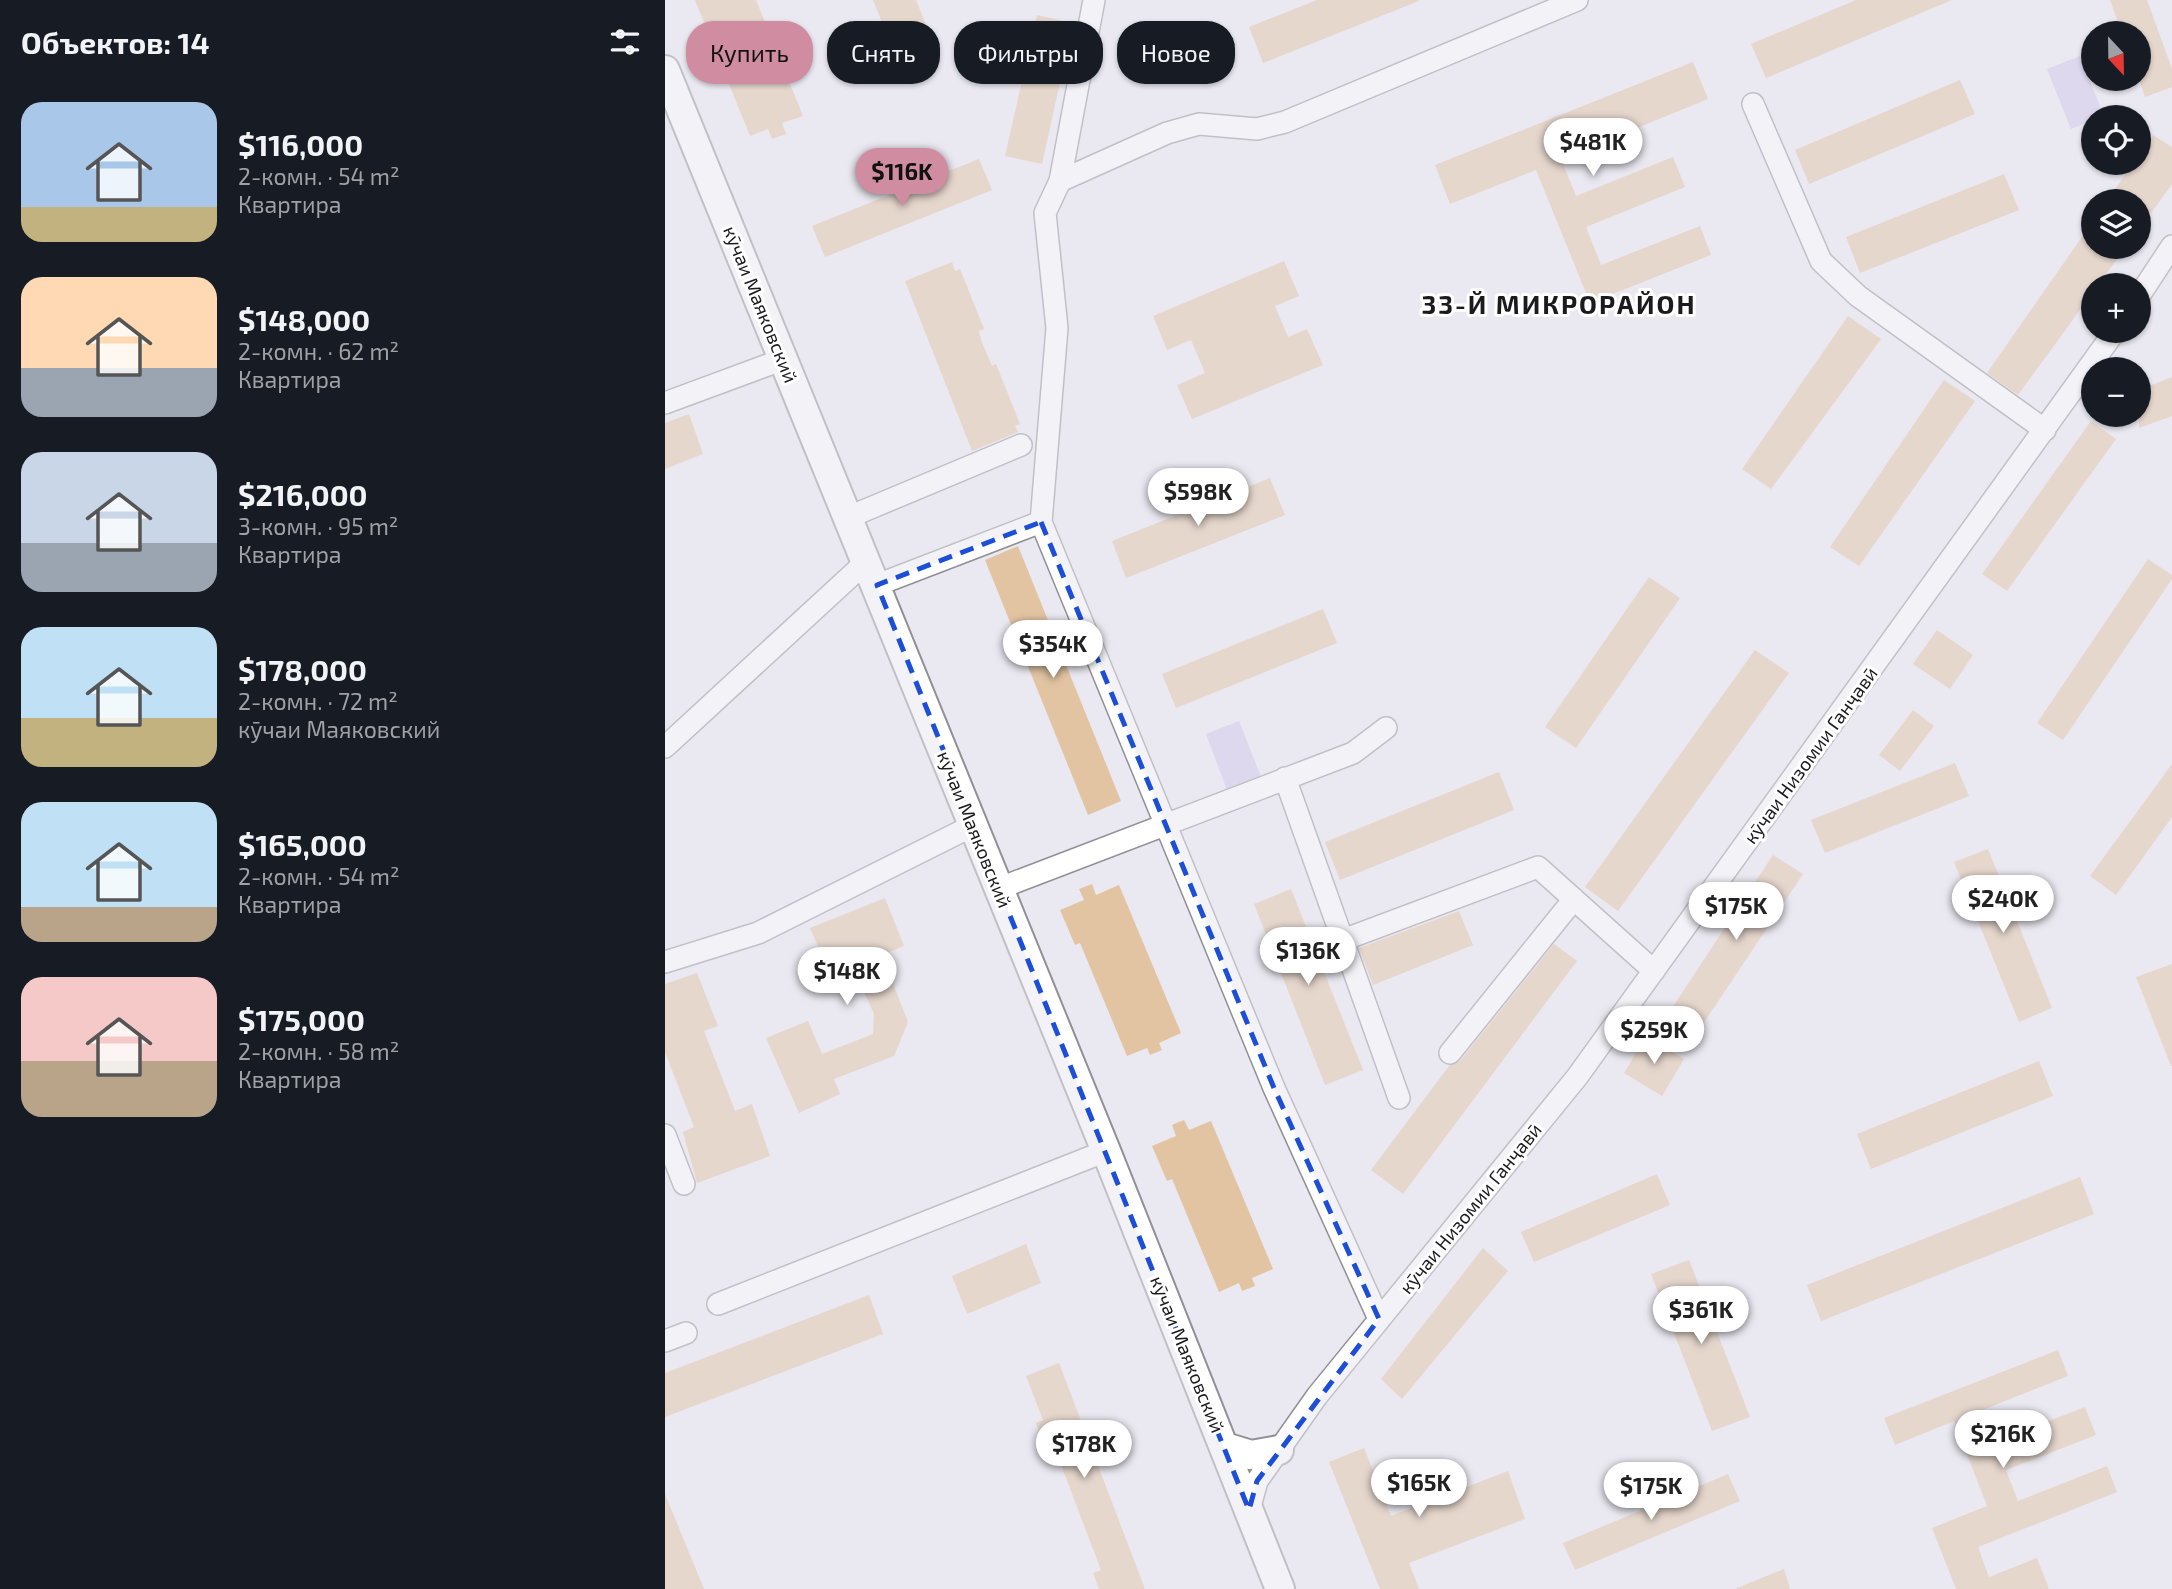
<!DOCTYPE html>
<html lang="ru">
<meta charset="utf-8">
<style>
body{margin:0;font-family:"Exo 2",sans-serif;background:#242831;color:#f1f3f6;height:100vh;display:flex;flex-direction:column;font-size:26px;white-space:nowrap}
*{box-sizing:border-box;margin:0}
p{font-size:23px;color:#9ea1a6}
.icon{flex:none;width:38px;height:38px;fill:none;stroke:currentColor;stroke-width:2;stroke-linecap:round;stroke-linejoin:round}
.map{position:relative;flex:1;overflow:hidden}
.drawer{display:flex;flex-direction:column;background:#171b24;width:665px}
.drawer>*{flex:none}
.guide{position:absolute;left:21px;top:21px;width:665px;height:63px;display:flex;gap:14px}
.needle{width:46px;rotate:158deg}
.controls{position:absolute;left:1416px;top:21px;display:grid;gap:14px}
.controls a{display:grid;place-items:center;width:70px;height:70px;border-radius:50%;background:#171b24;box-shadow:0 2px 5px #0004;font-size:35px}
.price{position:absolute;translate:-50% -60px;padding:0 16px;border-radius:24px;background:#fff;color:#222;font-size:23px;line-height:46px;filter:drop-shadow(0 2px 4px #0008)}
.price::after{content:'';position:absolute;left:50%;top:42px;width:21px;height:16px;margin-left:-10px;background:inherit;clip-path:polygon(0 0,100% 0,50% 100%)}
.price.current{background:#d08ca0;color:#111}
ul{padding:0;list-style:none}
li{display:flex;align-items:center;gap:21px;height:175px;padding:0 21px}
li span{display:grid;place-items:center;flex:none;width:196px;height:140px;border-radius:21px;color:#555}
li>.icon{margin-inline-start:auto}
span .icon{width:84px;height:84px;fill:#fffc;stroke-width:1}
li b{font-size:30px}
h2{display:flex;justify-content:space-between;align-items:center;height:84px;padding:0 21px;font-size:30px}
.pill{padding:0 24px;border-radius:28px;background:#171b24;box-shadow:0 2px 5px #0004;font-size:24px;line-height:63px}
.pill.current{background:#d08ca0;color:#111}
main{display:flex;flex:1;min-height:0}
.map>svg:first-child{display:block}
</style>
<main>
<section class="drawer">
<h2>Объектов: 14<svg class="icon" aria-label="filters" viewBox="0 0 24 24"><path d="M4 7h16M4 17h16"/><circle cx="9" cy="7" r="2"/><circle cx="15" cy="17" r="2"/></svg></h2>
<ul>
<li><span style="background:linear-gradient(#a9c7e8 75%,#c2b280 0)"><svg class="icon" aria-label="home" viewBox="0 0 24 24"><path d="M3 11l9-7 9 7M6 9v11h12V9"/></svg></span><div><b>$116,000</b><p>2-комн. · 54 m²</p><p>Квартира</p></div></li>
<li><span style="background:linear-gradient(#ffd9b3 65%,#9aa5b1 0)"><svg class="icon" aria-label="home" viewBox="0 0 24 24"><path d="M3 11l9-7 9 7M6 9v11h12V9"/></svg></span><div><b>$148,000</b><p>2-комн. · 62 m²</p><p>Квартира</p></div></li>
<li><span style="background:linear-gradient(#c9d6e8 65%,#9aa5b1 0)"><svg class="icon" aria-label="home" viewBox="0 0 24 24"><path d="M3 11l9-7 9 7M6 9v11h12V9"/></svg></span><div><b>$216,000</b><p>3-комн. · 95 m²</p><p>Квартира</p></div></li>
<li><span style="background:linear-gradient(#bfe0f5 65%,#c2b280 0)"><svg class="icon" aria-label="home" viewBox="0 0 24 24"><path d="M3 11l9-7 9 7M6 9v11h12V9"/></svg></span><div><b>$178,000</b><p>2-комн. · 72 m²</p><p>кӯчаи Маяковский</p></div></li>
<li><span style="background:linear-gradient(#bfe0f5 75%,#b9a48a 0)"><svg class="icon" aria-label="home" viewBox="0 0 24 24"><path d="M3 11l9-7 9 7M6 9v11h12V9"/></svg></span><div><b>$165,000</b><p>2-комн. · 54 m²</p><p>Квартира</p></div></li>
<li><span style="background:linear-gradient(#f6c9c9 60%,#b9a48a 0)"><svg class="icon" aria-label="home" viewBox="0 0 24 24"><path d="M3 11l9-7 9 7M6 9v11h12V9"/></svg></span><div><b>$175,000</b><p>2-комн. · 58 m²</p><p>Квартира</p></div></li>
</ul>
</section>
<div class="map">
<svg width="1507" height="1589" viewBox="0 0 1507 1589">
<rect width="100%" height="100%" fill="#eae8f0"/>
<!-- green -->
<path fill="#cec5ea" d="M 1415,56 L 1439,116 L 1428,117 L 1428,120 L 1406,129 L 1382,69 Z
M 574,721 L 596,777 L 562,790 L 541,734 Z"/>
<!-- building -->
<path fill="#e2c4a3" d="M 30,0 L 91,0 L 138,116 L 117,123 L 121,134 L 107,139 L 103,129 L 85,136 Z
M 208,0 L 251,0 L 272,52 L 235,67 Z
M 652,0 L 753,0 L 754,1 L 598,63 L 584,27 Z
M 1191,0 L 1287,0 L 1101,78 L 1086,44 Z
M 1445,0 L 1482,0 L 1507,69 L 1507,87 L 1480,97 L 1474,79 L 1474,33 L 1457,33 Z
M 372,15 L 408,23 L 377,164 L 340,156 Z
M 1028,62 L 1043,99 L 896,159 L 911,196 L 1008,157 L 1020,187 L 921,227 L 936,265 L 1035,226 L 1046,255 L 925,303 L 871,170 L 785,204 L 770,165 Z
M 1295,80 L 1310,114 L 1144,184 L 1130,150 Z
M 1488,135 L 1507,147 L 1507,184 L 1474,230 L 1474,201 L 1442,201 L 1468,163 L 1474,163 L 1474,155 Z
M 314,159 L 327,190 L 160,257 L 147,226 Z
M 1339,174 L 1354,210 L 1195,273 L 1181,237 Z
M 1428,221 L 1428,247 L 1461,247 L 1433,285 L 1428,285 L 1428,292 L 1353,395 L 1322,373 Z
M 619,261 L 634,296 L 610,306 L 623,337 L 642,329 L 658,365 L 527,419 L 512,385 L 540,373 L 526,340 L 502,350 L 488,316 Z
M 287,262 L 290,271 L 295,269 L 319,329 L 314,331 L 316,340 L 327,366 L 331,364 L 355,424 L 350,426 L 353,432 L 307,451 L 240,281 Z
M 1183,316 L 1216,339 L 1106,489 L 1077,469 Z
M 1507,377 L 1507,416 L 1474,428 L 1474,390 Z
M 1279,380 L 1310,401 L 1194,566 L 1165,547 Z
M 24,414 L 38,454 L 0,469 L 0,423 Z
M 1426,421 L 1451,439 L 1342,591 L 1317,574 Z
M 605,478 L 620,515 L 461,578 L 447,541 Z
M 353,546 L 456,801 L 423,815 L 320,560 Z
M 1483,559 L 1507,575 L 1507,579 L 1398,740 L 1372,723 Z
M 984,577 L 1015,598 L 911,748 L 880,727 Z
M 658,609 L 672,643 L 511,708 L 497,674 Z
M 1272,630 L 1308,655 L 1285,689 L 1248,664 Z
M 1090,650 L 1124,673 L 953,911 L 920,887 Z
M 1248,710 L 1269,726 L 1235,771 L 1214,755 Z
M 1290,763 L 1304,796 L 1160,853 L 1146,820 Z
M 1507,764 L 1507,817 L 1451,895 L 1425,876 Z
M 834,772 L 849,810 L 675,880 L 660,842 Z
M 1323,849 L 1387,1008 L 1354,1022 L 1289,862 Z
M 1108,855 L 1138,874 L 1034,1030 L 1005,1011 Z
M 427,884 L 431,895 L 454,885 L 516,1033 L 494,1043 L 497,1050 L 485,1055 L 482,1048 L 462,1056 L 415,943 L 410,945 L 395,910 L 419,900 L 414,889 Z
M 626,889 L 698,1070 L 660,1085 L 589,904 Z
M 220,898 L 239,946 L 217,955 L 243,1022 L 229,1056 L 169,1079 L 175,1094 L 134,1113 L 101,1038 L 143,1021 L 157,1054 L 208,1034 L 209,1014 L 188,967 L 166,976 L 145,928 Z
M 794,911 L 808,945 L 708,985 L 694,948 Z
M 889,944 L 912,961 L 738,1194 L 706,1170 L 784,1066 L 795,1061 Z
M 1507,964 L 1507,1066 L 1506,1066 L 1471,977 Z
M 32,973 L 53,1026 L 39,1031 L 70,1111 L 87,1104 L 105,1156 L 32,1183 L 18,1132 L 29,1127 L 0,1052 L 0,984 Z
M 981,1037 L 1019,1059 L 997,1096 L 959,1073 Z
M 1374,1061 L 1388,1096 L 1206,1169 L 1192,1134 Z
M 519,1120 L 524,1130 L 546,1121 L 608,1269 L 587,1278 L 590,1286 L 577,1291 L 574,1283 L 554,1292 L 507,1179 L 502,1181 L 487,1146 L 511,1136 L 507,1125 Z
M 992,1174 L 1005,1205 L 869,1262 L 856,1232 Z
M 1415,1177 L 1429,1214 L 1156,1321 L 1142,1285 Z
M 361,1244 L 376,1283 L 302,1314 L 287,1276 Z
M 818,1248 L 843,1271 L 737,1399 L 716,1379 Z
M 1024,1260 L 1085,1417 L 1047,1431 L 986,1274 Z
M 204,1295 L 218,1334 L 0,1417 L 0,1373 Z
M 1393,1350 L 1403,1376 L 1315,1411 L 1328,1443 L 1420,1407 L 1431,1435 L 1341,1470 L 1353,1501 L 1442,1466 L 1452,1492 L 1313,1547 L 1324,1577 L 1372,1558 L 1384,1589 L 1291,1589 L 1267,1528 L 1322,1506 L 1289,1421 L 1230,1445 L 1219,1418 Z
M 394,1363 L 480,1589 L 434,1589 L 428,1573 L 436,1570 L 385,1436 L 377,1439 L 371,1423 L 378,1420 L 361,1376 Z
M 699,1448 L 726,1516 L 843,1471 L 860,1519 L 744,1563 L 754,1589 L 715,1589 L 664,1462 Z
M 1063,1474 L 1075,1501 L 910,1570 L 898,1543 Z
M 0,1494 L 39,1589 L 0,1589 Z
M 1119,1569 L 1125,1589 L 1072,1589 L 1072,1588 Z"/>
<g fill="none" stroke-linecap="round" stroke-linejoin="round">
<!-- street casing -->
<g stroke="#919096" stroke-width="24">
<path id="street" d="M 1088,104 L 1156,261 L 1193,296 L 1380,430
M 395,181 L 502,133 L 534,124 L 592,129 L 620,122 L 912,0
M 1474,296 L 1507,246
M 0,403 L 119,359
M 184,517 L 356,445
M 376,522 L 609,1088 L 714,1319
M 212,585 L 376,522 L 392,328 L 380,213 L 395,181 L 429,0
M 0,747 L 202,561
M 620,778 L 734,1098
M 335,888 L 688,753 L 721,728
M 678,940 L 873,867 L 989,971
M 0,962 L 93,933 L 309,825
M 785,1053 L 909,899
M 0,1135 L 19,1184
M 53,1304 L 441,1151
M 0,1341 L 21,1333
M 584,1510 L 592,1481 L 652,1396 L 912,1077 L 1450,331"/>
</g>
<!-- secondary casing -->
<g stroke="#919096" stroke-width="32">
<path id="secondary" d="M 0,70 L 441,1151 L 615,1589
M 560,1447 L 586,1455 L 614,1450"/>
</g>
<!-- street -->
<use href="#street" stroke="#fff" stroke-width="21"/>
<!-- secondary -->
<use href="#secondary" stroke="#fff" stroke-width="28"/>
</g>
<!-- marked area -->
<path d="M0 0H1507V1589H0ZM 376,522 L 609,1088 L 714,1319 L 592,1481 L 584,1510 L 212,585 Z" fill="#eae8f0" fill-opacity=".55" fill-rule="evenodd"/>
<path fill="none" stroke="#1d4ed8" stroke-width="5" stroke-dasharray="14 9" stroke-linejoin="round" d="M 376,522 L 609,1088 L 714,1319 L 592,1481 L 584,1510 L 212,585 Z"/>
<g text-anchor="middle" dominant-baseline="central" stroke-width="6" stroke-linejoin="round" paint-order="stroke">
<!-- street labels -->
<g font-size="19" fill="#1b1a1d" stroke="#fff">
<text transform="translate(96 304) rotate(68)">кӯчаи Маяковский</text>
<text transform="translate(1145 755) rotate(-54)">кӯчаи Низомии Ганҷавӣ</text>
<text transform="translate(310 829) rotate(68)">кӯчаи Маяковский</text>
<text transform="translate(805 1208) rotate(-51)">кӯчаи Низомии Ганҷавӣ</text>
<text transform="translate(523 1354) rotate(68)">кӯчаи Маяковский</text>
</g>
<!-- district labels -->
<g font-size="26" font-weight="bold" letter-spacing="2" fill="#1b1a1d" stroke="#fff">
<text x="894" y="303">33-Й МИКРОРАЙОН</text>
</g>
</g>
</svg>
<div class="controls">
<a><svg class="needle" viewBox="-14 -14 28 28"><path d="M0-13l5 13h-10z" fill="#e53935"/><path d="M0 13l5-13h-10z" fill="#9ea1a6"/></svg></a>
<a><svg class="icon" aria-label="locate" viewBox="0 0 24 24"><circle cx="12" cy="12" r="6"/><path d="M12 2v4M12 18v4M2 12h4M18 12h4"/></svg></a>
<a><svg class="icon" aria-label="layers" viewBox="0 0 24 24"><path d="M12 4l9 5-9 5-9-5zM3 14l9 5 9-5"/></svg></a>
<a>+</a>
<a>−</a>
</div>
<b class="price" style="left:928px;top:178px">$481K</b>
<b class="price current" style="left:237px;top:208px">$116K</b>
<b class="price" style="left:533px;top:528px">$598K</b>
<b class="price" style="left:388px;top:680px">$354K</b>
<b class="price" style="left:1338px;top:935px">$240K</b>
<b class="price" style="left:1071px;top:942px">$175K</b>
<b class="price" style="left:643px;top:987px">$136K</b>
<b class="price" style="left:182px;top:1007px">$148K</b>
<b class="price" style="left:989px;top:1066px">$259K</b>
<b class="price" style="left:1036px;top:1346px">$361K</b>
<b class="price" style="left:1338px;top:1470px">$216K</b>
<b class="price" style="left:419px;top:1480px">$178K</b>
<b class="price" style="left:754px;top:1519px">$165K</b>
<b class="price" style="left:986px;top:1522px">$175K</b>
<div class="guide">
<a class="pill current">Купить</a>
<a class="pill">Снять</a>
<a class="pill">Фильтры</a>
<a class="pill">Новое</a>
</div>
</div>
</main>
